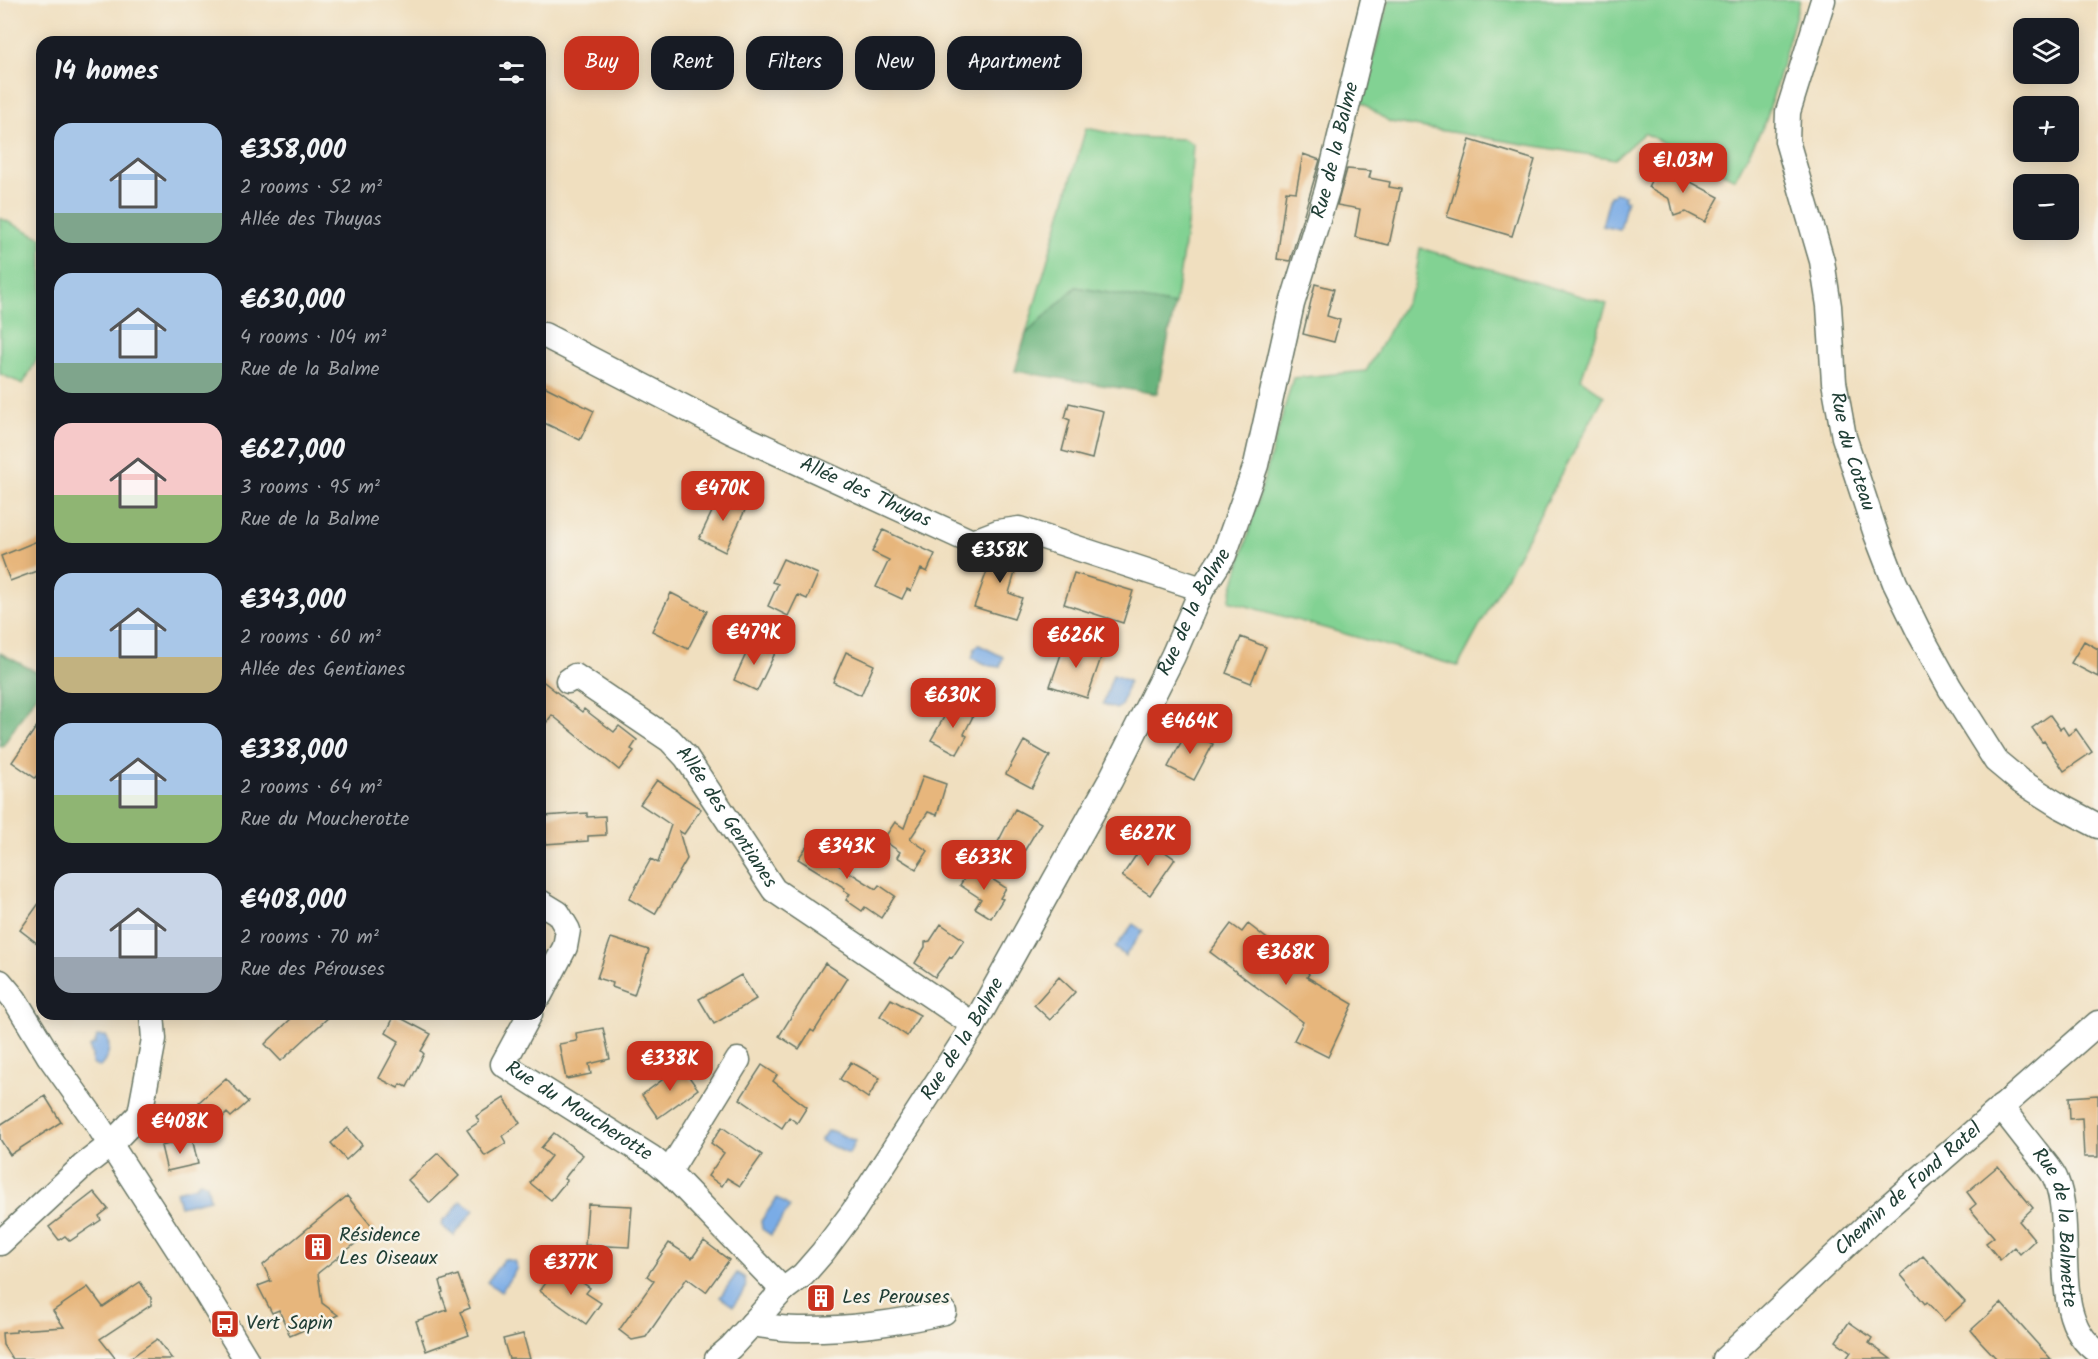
<!DOCTYPE html>
<meta charset="utf-8">
<style>
body{margin:0;font-family:Kalam,sans-serif;background:#242831;color:#f1f3f6;height:100vh;display:flex;flex-direction:column;font-size:22px;white-space:nowrap}
*{box-sizing:border-box;margin:0}
p{font-size:20px;color:#9ea1a6}
.icon{flex:none;width:33px;height:33px;fill:none;stroke:currentColor;stroke-width:2;stroke-linecap:round;stroke-linejoin:round}
.map{position:relative;flex:1;overflow:hidden}
.details{position:absolute;left:36px;top:36px;width:510px;height:984px;display:flex;flex-direction:column;background:#171b24;border-radius:18px;box-shadow:0 3px 15px #0003}
.details>*{flex:none}
.hud{position:absolute;left:564px;top:36px;width:570px;height:54px;display:flex;gap:12px}
.tools{position:absolute;left:2013px;top:18px;display:grid;gap:12px}
.tools a{display:grid;place-items:center;width:66px;height:66px;border-radius:12px;background:#171b24;box-shadow:0 3px 15px #0003;font-size:30px}
.price{position:absolute;translate:-50% -51px;padding:0 14px;border-radius:12px;background:#c8321e;color:#fff;font-size:20px;line-height:39px;filter:drop-shadow(0 2px 3px #0008)}
.price::after{content:'';position:absolute;left:50%;top:36px;width:18px;height:14px;margin-left:-9px;background:inherit;clip-path:polygon(0 0,100% 0,50% 100%)}
.price.current{background:#222;color:#fff}
ul{padding:0;list-style:none}
li{display:flex;align-items:center;gap:18px;height:150px;padding:0 18px}
li span{display:grid;place-items:center;flex:none;width:168px;height:120px;border-radius:18px;color:#555}
li>.icon{margin-inline-start:auto}
span .icon{width:72px;height:72px;fill:#fffc;stroke-width:1}
li b{font-size:26px}
h2{display:flex;justify-content:space-between;align-items:center;height:72px;padding:0 18px;font-size:26px}
.pill{padding:0 21px;border-radius:18px;background:#171b24;box-shadow:0 3px 15px #0003;font-size:21px;line-height:54px}
.pill.current{background:#c8321e;color:#fff}
.map>svg:first-child{display:block}
</style>
<div class="map">
<svg width="2098" height="1359" viewBox="0 0 2098 1359">
<rect width="100%" height="100%" fill="#f7f3e8"/>
<filter id="ink" filterUnits="userSpaceOnUse"><feTurbulence type="fractalNoise" baseFrequency=".0167" numOctaves="2"/><feDisplacementMap in="SourceGraphic" scale="12" xChannelSelector="R" yChannelSelector="G"/><feConvolveMatrix kernelMatrix="1 2 1 2 8 2 1 2 1" color-interpolation-filters="sRGB"/></filter>
<filter id="wash" filterUnits="userSpaceOnUse"><feTurbulence type="fractalNoise" baseFrequency=".008" numOctaves="4" result="noise"/><feDisplacementMap in="SourceGraphic" scale="24" xChannelSelector="R" yChannelSelector="G"/><feGaussianBlur stdDeviation="1.35" result="paint"/><feColorMatrix in="noise" values="0 0 0 0 0 0 0 0 0 0 0 0 0 0 0 0 0 1.4 0 .05"/><feComposite in="paint" operator="in"/></filter>
<g filter="url(#wash)">
<rect width="100%" height="100%" fill="#f0dfbf"/>
<!-- green -->
<path fill="#82d293" stroke="#508864" stroke-width="1.5" d="M 1389,0 L 1800,0 L 1766,121 L 1735,179 L 1644,133 L 1615,159 L 1390,122 L 1361,102 Z
M 1086,128 L 1130,137 L 1184,139 L 1193,144 L 1188,218 L 1175,305 L 1076,287 L 1026,334 Z
M 0,218 L 42,238 L 42,350 L 23,384 L 0,374 Z
M 1420,248 L 1607,304 L 1581,379 L 1604,396 L 1458,666 L 1229,601 L 1293,378 L 1366,371 L 1414,287 Z"/>
<!-- forest -->
<path fill="#69b47d" stroke="#447858" stroke-width="1.5" d="M 1076,287 L 1175,305 L 1157,394 L 1015,371 L 1026,334 Z
M 0,653 L 42,675 L 42,686 L 2,747 L 0,746 Z"/>
<!-- water -->
<path fill="#7aace6" stroke="#4c748d" stroke-width="1.5" d="M 1614,193 L 1625,195 L 1624,199 L 1627,200 L 1620,230 L 1602,226 L 1610,196 L 1613,196 Z
M 979,645 L 1003,657 L 1000,667 L 990,666 L 972,658 L 975,648 Z
M 1113,675 L 1129,681 L 1121,706 L 1116,709 L 1103,704 Z
M 1133,924 L 1143,931 L 1125,956 L 1115,948 Z
M 97,1036 L 106,1036 C 112,1046 108,1059 100,1067 L 92,1064 L 92,1054 L 89,1047 L 95,1044 Z
M 827,1131 L 832,1131 L 855,1141 L 849,1154 L 820,1141 Z
M 200,1181 L 207,1184 L 210,1199 L 180,1206 L 176,1191 L 196,1186 Z
M 777,1198 L 790,1207 L 771,1235 L 762,1229 L 761,1221 Z
M 461,1201 L 474,1210 L 454,1236 L 442,1226 L 443,1220 L 449,1216 Z
M 504,1259 L 514,1261 L 517,1268 L 501,1292 L 487,1282 Z
M 737,1273 L 745,1278 L 746,1288 L 733,1306 L 720,1297 Z"/>
<g id="blocks">
<!-- building -->
<path fill="#e7b67b" d="M 1470,140 L 1535,160 L 1512,236 L 1447,217 Z
M 1303,154 L 1320,160 L 1290,261 L 1277,259 L 1286,191 L 1296,192 Z
M 1659,165 L 1719,197 L 1705,222 L 1686,212 L 1674,216 L 1670,199 L 1648,187 Z
M 1347,169 L 1371,171 L 1369,178 L 1390,182 L 1389,187 L 1401,189 L 1389,245 L 1355,237 L 1360,209 L 1337,205 Z
M 1315,284 L 1334,289 L 1327,316 L 1340,320 L 1334,342 L 1303,334 Z
M 540,384 L 594,411 L 580,440 L 540,421 Z
M 1069,403 L 1103,411 L 1092,459 L 1062,451 L 1070,420 L 1065,418 Z
M 721,493 L 747,506 L 725,552 L 699,539 Z
M 883,530 L 935,554 L 927,572 L 921,569 L 911,591 L 907,589 L 902,599 L 876,587 L 889,560 L 872,552 Z
M 42,539 L 42,569 L 10,581 L 1,556 Z
M 1002,546 L 1021,552 L 1009,593 L 1022,598 L 1014,619 L 974,607 L 995,549 Z
M 783,559 L 818,574 L 807,599 L 798,595 L 788,616 L 768,606 L 778,584 L 772,582 Z
M 1074,573 L 1133,591 L 1123,623 L 1064,604 Z
M 671,593 L 707,611 L 688,649 L 652,631 Z
M 1241,637 L 1266,647 L 1251,683 L 1226,673 Z
M 1066,640 L 1103,652 L 1087,698 L 1050,686 Z
M 752,641 L 775,653 L 757,691 L 734,680 Z
M 2084,641 L 2098,649 L 2098,677 L 2071,663 Z
M 846,652 L 874,665 L 861,695 L 833,682 Z
M 540,679 L 582,712 L 584,709 L 614,732 L 619,726 L 637,740 L 631,749 L 634,751 L 619,770 L 552,715 L 540,731 Z
M 952,703 L 973,716 L 964,734 L 967,736 L 957,754 L 931,740 Z
M 2050,715 L 2060,729 L 2063,727 L 2068,735 L 2076,729 L 2092,752 L 2064,771 L 2044,741 L 2042,742 L 2032,728 Z
M 42,719 L 42,767 L 35,778 L 12,762 Z
M 1187,731 L 1213,744 L 1194,780 L 1168,767 Z
M 1024,741 L 1050,756 L 1032,788 L 1006,774 Z
M 923,776 L 946,784 L 937,815 L 928,812 L 910,839 L 928,851 L 916,869 L 897,857 L 900,852 L 883,840 L 895,822 L 904,828 Z
M 657,780 L 701,809 L 684,834 L 679,831 L 687,859 L 655,914 L 629,899 L 651,859 L 658,863 L 671,825 L 640,804 Z
M 1015,809 L 1041,823 L 1022,855 L 998,842 Z
M 587,813 L 587,817 L 605,816 L 606,835 L 588,836 L 588,841 L 545,844 L 544,816 Z
M 812,839 L 834,853 L 830,860 L 876,889 L 879,885 L 895,896 L 881,918 L 865,907 L 862,911 L 846,900 L 850,894 L 844,890 L 845,888 L 798,859 Z
M 1147,839 L 1175,859 L 1150,895 L 1122,876 Z
M 972,866 L 1006,888 L 1000,898 L 1003,899 L 991,918 L 975,908 L 981,899 L 960,885 Z
M 42,899 L 42,947 L 20,930 Z
M 941,924 L 964,940 L 952,958 L 950,957 L 935,977 L 915,963 L 925,947 L 925,942 L 930,941 Z
M 1231,924 L 1242,932 L 1248,924 L 1305,968 L 1309,974 L 1307,977 L 1353,1004 L 1328,1057 L 1294,1040 L 1303,1022 L 1210,952 Z
M 611,938 L 649,950 L 634,995 L 612,987 L 613,983 L 597,978 Z
M 825,963 L 848,978 L 814,1032 L 811,1030 L 799,1049 L 779,1036 Z
M 741,975 L 756,999 L 714,1024 L 699,999 Z
M 1059,977 L 1075,992 L 1050,1020 L 1034,1005 Z
M 891,999 L 920,1015 L 907,1036 L 888,1023 L 889,1022 L 880,1016 Z
M 296,1014 L 332,1014 L 281,1061 L 265,1044 Z
M 395,1015 L 431,1034 L 421,1051 L 424,1054 L 407,1087 L 401,1084 L 398,1088 L 379,1078 L 399,1041 L 386,1033 Z
M 603,1028 L 610,1059 L 589,1064 L 591,1074 L 566,1079 L 559,1044 L 577,1041 L 576,1033 Z
M 851,1062 L 880,1078 L 868,1098 L 840,1079 Z
M 762,1065 L 777,1075 L 773,1081 L 807,1107 L 797,1123 L 789,1117 L 782,1128 L 740,1099 Z
M 681,1066 L 698,1089 L 658,1118 L 642,1095 Z
M 226,1078 L 248,1102 L 231,1117 L 227,1113 L 218,1122 L 199,1102 Z
M 2098,1095 L 2098,1157 L 2084,1157 L 2082,1118 L 2070,1119 L 2069,1097 Z
M 45,1096 L 61,1122 L 10,1155 L 0,1139 L 0,1125 Z
M 504,1098 L 520,1123 L 502,1136 L 506,1143 L 485,1156 L 467,1130 L 479,1122 L 476,1116 Z
M 722,1127 L 762,1155 L 740,1186 L 727,1178 L 722,1186 L 708,1176 L 724,1153 L 711,1143 Z
M 348,1128 L 362,1145 L 346,1160 L 331,1143 Z
M 554,1133 L 583,1155 L 564,1179 L 567,1180 L 551,1200 L 530,1183 L 551,1156 L 541,1148 Z
M 192,1138 L 198,1164 L 167,1171 L 161,1146 Z
M 438,1153 L 459,1176 L 430,1203 L 408,1180 Z
M 1998,1166 L 2033,1208 L 2019,1221 L 2035,1240 L 2020,1254 L 2014,1247 L 2000,1260 L 1986,1243 L 1994,1237 L 1970,1209 L 1976,1204 L 1967,1192 Z
M 94,1192 L 108,1209 L 99,1216 L 101,1220 L 70,1241 L 65,1236 L 59,1240 L 49,1227 Z
M 347,1196 L 374,1229 L 318,1273 L 322,1303 L 338,1315 L 290,1336 L 279,1310 L 272,1313 L 258,1286 L 271,1281 L 263,1265 Z
M 588,1204 L 632,1206 L 629,1247 L 585,1245 Z
M 704,1241 L 729,1260 L 706,1292 L 687,1278 L 646,1337 L 632,1340 L 619,1330 L 654,1281 L 647,1276 L 669,1243 L 692,1258 Z
M 1923,1256 L 1965,1302 L 1944,1321 L 1927,1302 L 1925,1304 L 1901,1275 Z
M 555,1270 L 570,1281 L 573,1276 L 590,1288 L 586,1293 L 601,1303 L 586,1324 L 540,1291 Z
M 458,1275 L 470,1308 L 460,1312 L 469,1335 L 426,1351 L 416,1321 L 447,1310 L 441,1293 L 443,1292 L 440,1281 Z
M 140,1282 L 151,1298 L 151,1305 L 100,1339 L 116,1359 L 12,1359 L 3,1345 L 2,1333 L 16,1332 L 16,1330 L 64,1327 L 53,1311 L 88,1287 L 103,1307 Z
M 2001,1303 L 2024,1329 L 2051,1359 L 1997,1359 L 1981,1342 L 1971,1330 Z
M 1849,1322 L 1872,1338 L 1869,1343 L 1891,1359 L 1846,1359 L 1851,1352 L 1836,1341 Z
M 523,1334 L 530,1359 L 509,1359 L 503,1339 Z
M 157,1339 L 172,1359 L 129,1359 Z"/>
</g>
</g>
<g filter="url(#ink)">
<use href="#blocks" fill-opacity="0" stroke="#687665" stroke-width="1.5"/>
<g fill="none" stroke-linecap="round" stroke-linejoin="round">
<!-- minor casing -->
<g stroke="#687665" stroke-width="27">
<g id="minor">
<path id="s1" d="M 1823,0 L 1788,112 L 1787,141 L 1822,261 L 1829,306 L 1834,382 L 1844,437 L 1876,534 L 1895,583 L 1920,634 L 1950,688 L 1996,761 L 2020,781 L 2060,806 L 2098,826"/>
<path id="s2" d="M 544,335 L 732,432 L 972,542 L 998,532 L 1019,529 L 1202,589"/>
<path id="s3" d="M 568,681 L 575,676 L 670,740 L 686,757 L 774,890 L 974,1025"/>
<path d="M 540,902 L 558,913 L 568,930 L 565,947 L 540,995"/>
<path d="M 0,982 L 15,1000 L 49,1056 L 96,1122 L 206,1293 L 246,1359"/>
<path id="s4" d="M 530,1014 L 503,1064 L 652,1158 L 669,1172 L 783,1290"/>
<path id="s5" d="M 2001,1107 C 2013,1122 2025,1138 2038,1154 C 2044,1162 2053,1171 2056,1180 C 2076,1228 2047,1320 2098,1352"/>
<path d="M 669,1172 L 738,1060"/>
<path d="M 0,1243 L 83,1166 L 110,1145 L 140,1114 L 154,1039 L 152,1014"/>
<path d="M 752,1324 C 767,1326 782,1329 798,1329 C 844,1330 899,1323 944,1312"/>
<path id="s6" d="M 717,1359 L 731,1347 L 783,1290 L 803,1275 L 823,1252 L 853,1212 L 974,1025 L 1110,781 L 1173,656 L 1202,589 L 1224,555 L 1256,465 L 1292,304 L 1327,190 L 1373,0"/>
<path id="s7" d="M 1725,1359 L 1875,1218 L 2098,1023"/>
</g>
</g>
<!-- minor -->
<use href="#minor" stroke="#fff" stroke-width="24"/>
</g>
</g>
<!-- icons -->
<defs>
<g id="building-square" transform="scale(1.5)"><rect x="-9" y="-9" width="18" height="18" rx="4" fill="#c8321e" stroke="#f7f3e8"/><path d="M-4-6H4V6H1V3H-1V6H-4ZM-2.5-4.3h1.7v1.8h-1.7ZM.8-4.3h1.7v1.8H.8ZM-2.5-1h1.7V.8h-1.7ZM.8-1h1.7V.8H.8Z" fill="#fff"/></g>
<g id="bus-square" transform="scale(1.5)"><rect x="-9" y="-9" width="18" height="18" rx="4" fill="#c8321e" stroke="#f7f3e8"/><path d="M-5-6H5V4H4V6H2V4H-2V6H-4V4H-5ZM-3.5-4V0h7V-4ZM-3.5 1.2v1.5H-2V1.2ZM2 1.2v1.5H3.5V1.2Z" fill="#fff"/></g>
</defs>
<g fill-rule="evenodd">
<use href="#building-square" x="318" y="1247"/>
<use href="#building-square" x="821" y="1298"/>
<use href="#bus-square" x="225" y="1324"/>
</g>
<g text-anchor="middle" dominant-baseline="central" stroke-width="5" stroke-linejoin="round" paint-order="stroke">
<!-- street labels -->
<g font-size="20" fill="#1f3d34" stroke="#f7f3e8">
<text stroke="none"><textPath href="#s6" startOffset="1377">Rue de la Balme</textPath></text>
<text stroke="none"><textPath href="#s1" startOffset="465">Rue du Coteau</textPath></text>
<text stroke="none"><textPath href="#s2" startOffset="358">Allée des Thuyas</textPath></text>
<text stroke="none"><textPath href="#s6" startOffset="892">Rue de la Balme</textPath></text>
<text stroke="none"><textPath href="#s3" startOffset="219">Allée des Gentianes</textPath></text>
<text stroke="none"><textPath href="#s6" startOffset="406">Rue de la Balme</textPath></text>
<text stroke="none"><textPath href="#s4" startOffset="146">Rue du Moucherotte</textPath></text>
<text stroke="none"><textPath href="#s7" startOffset="250">Chemin de Fond Ratel</textPath></text>
<text stroke="none"><textPath href="#s5" startOffset="138">Rue de la Balmette</textPath></text>
</g>
<!-- poi labels -->
<g font-size="20" fill="#1f3d34" stroke="#f7f3e8" text-anchor="start">
<text x="339" y="1236">Résidence<tspan x="339" dy="23">Les Oiseaux</tspan></text>
<text x="842" y="1298">Les Perouses</text>
<text x="246" y="1324">Vert Sapin</text>
</g>
</g>
</svg>
<div class="tools">
<a><svg class="icon" aria-label="layers" viewBox="0 0 24 24"><path d="M12 4l9 5-9 5-9-5zM3 14l9 5 9-5"/></svg></a>
<a>+</a>
<a>−</a>
</div>
<b class="price" style="left:1683px;top:194px">€1.03M</b>
<b class="price" style="left:723px;top:522px">€470K</b>
<b class="price current" style="left:1000px;top:584px">€358K</b>
<b class="price" style="left:754px;top:666px">€479K</b>
<b class="price" style="left:1076px;top:669px">€626K</b>
<b class="price" style="left:953px;top:729px">€630K</b>
<b class="price" style="left:1190px;top:755px">€464K</b>
<b class="price" style="left:1148px;top:867px">€627K</b>
<b class="price" style="left:847px;top:880px">€343K</b>
<b class="price" style="left:984px;top:891px">€633K</b>
<b class="price" style="left:1286px;top:986px">€368K</b>
<b class="price" style="left:670px;top:1092px">€338K</b>
<b class="price" style="left:180px;top:1155px">€408K</b>
<b class="price" style="left:571px;top:1296px">€377K</b>
<div class="hud">
<a class="pill current">Buy</a>
<a class="pill">Rent</a>
<a class="pill">Filters</a>
<a class="pill">New</a>
<a class="pill">Apartment</a>
</div>
<section class="details">
<h2>14 homes<svg class="icon" aria-label="filters" viewBox="0 0 24 24"><path d="M4 7h16M4 17h16"/><circle cx="9" cy="7" r="2"/><circle cx="15" cy="17" r="2"/></svg></h2>
<ul>
<li><span style="background:linear-gradient(#a9c7e8 75%,#7fa58c 0)"><svg class="icon" aria-label="home" viewBox="0 0 24 24"><path d="M3 11l9-7 9 7M6 9v11h12V9"/></svg></span><div><b>€358,000</b><p>2 rooms · 52 m²</p><p>Allée des Thuyas</p></div></li>
<li><span style="background:linear-gradient(#a9c7e8 75%,#7fa58c 0)"><svg class="icon" aria-label="home" viewBox="0 0 24 24"><path d="M3 11l9-7 9 7M6 9v11h12V9"/></svg></span><div><b>€630,000</b><p>4 rooms · 104 m²</p><p>Rue de la Balme</p></div></li>
<li><span style="background:linear-gradient(#f6c9c9 60%,#8fb573 0)"><svg class="icon" aria-label="home" viewBox="0 0 24 24"><path d="M3 11l9-7 9 7M6 9v11h12V9"/></svg></span><div><b>€627,000</b><p>3 rooms · 95 m²</p><p>Rue de la Balme</p></div></li>
<li><span style="background:linear-gradient(#a9c7e8 70%,#c2b280 0)"><svg class="icon" aria-label="home" viewBox="0 0 24 24"><path d="M3 11l9-7 9 7M6 9v11h12V9"/></svg></span><div><b>€343,000</b><p>2 rooms · 60 m²</p><p>Allée des Gentianes</p></div></li>
<li><span style="background:linear-gradient(#a9c7e8 60%,#8fb573 0)"><svg class="icon" aria-label="home" viewBox="0 0 24 24"><path d="M3 11l9-7 9 7M6 9v11h12V9"/></svg></span><div><b>€338,000</b><p>2 rooms · 64 m²</p><p>Rue du Moucherotte</p></div></li>
<li><span style="background:linear-gradient(#c9d6e8 70%,#9aa5b1 0)"><svg class="icon" aria-label="home" viewBox="0 0 24 24"><path d="M3 11l9-7 9 7M6 9v11h12V9"/></svg></span><div><b>€408,000</b><p>2 rooms · 70 m²</p><p>Rue des Pérouses</p></div></li>
</ul>
</section>
</div>
